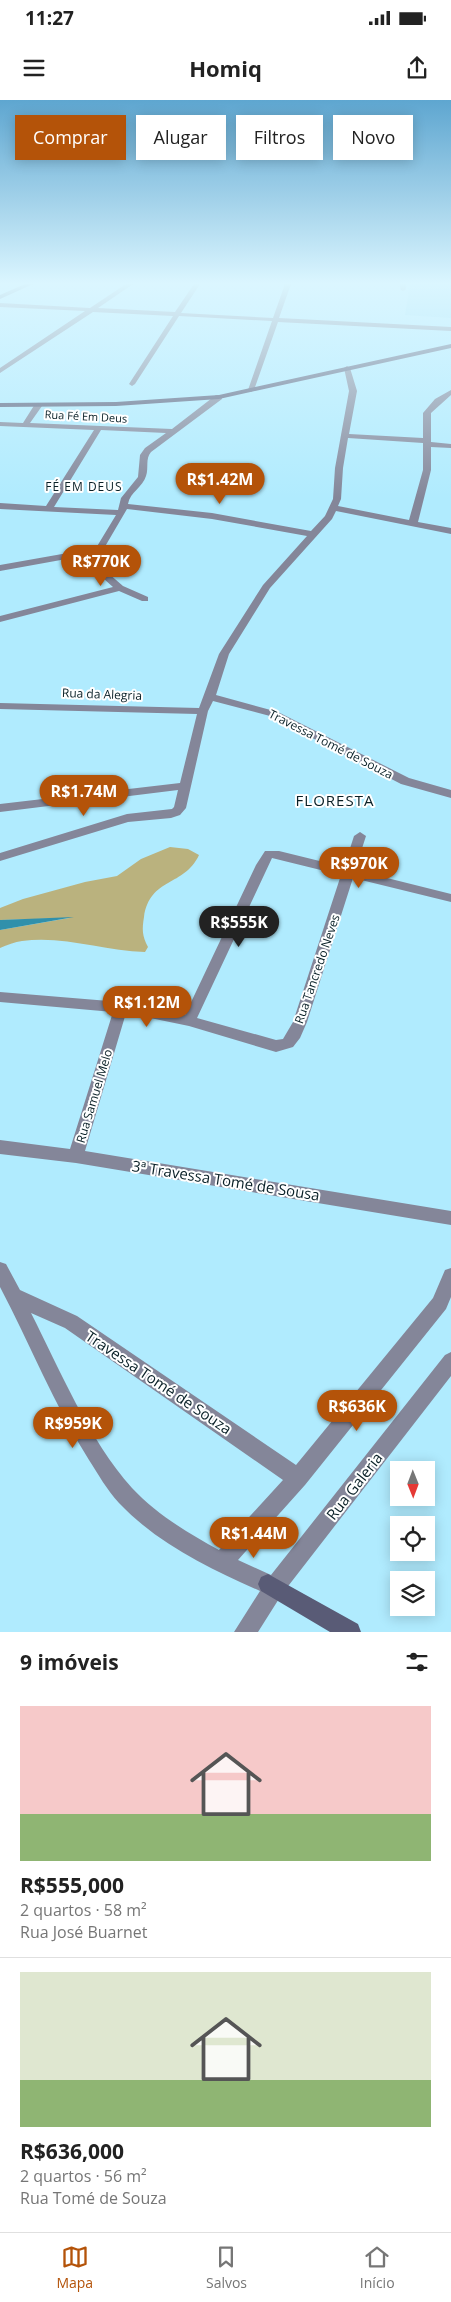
<!DOCTYPE html>
<html lang="pt">
<meta charset="utf-8">
<style>
body{margin:0;font-family:"Open Sans",sans-serif;background:#f6f6f6;color:#222;height:100vh;display:flex;flex-direction:column;font-size:19px;white-space:nowrap}
*{box-sizing:border-box;margin:0}
p{font-size:16px;color:#767676}
.icon{flex:none;width:28px;height:28px;fill:none;stroke:currentColor;stroke-width:2;stroke-linecap:round;stroke-linejoin:round}
.map{position:relative;height:1532px;overflow:hidden}
.details{display:flex;flex-direction:column;background:#fff;flex:1}
.details>*{flex:none}
.banner{position:absolute;left:15px;top:15px;width:421px;height:45px;display:flex;gap:10px}
.needle{width:32px;rotate:179deg}
.controls{position:absolute;left:390px;top:1361px;display:grid;gap:10px}
.controls a{display:grid;place-items:center;width:45px;height:45px;border-radius:0px;background:#fff;box-shadow:0 2px 12px #0003;font-size:25px}
.price{position:absolute;translate:-50% -42px;padding:0 11px;border-radius:18px;background:#b45309;color:#fff;font-size:16px;line-height:32px;filter:drop-shadow(0 1px 2px #0008)}
.price::after{content:'';position:absolute;left:50%;top:30px;width:15px;height:11px;margin-left:-8px;background:inherit;clip-path:polygon(0 0,100% 0,50% 100%)}
.price.selected{background:#222;color:#fff}
ul{padding:0;list-style:none}
li{display:grid;align-content:center;gap:10px;height:265px;padding:0 20px}
li+li{border-top:1px solid #e0e0e0}
li span{display:grid;place-items:center;height:155px;border-radius:0px;color:#555}
li>.icon{margin-inline-start:auto}
span .icon{width:90px;height:90px;fill:#fffc;stroke-width:1}
li b{font-size:21px}
h2{display:flex;justify-content:space-between;align-items:center;height:60px;padding:0 20px;font-size:21px}
.pill{padding:0 18px;border-radius:0px;background:#fff;box-shadow:0 2px 12px #0003;font-size:18px;line-height:45px}
.pill.selected{background:#b45309;color:#fff}
.status{display:flex;justify-content:space-between;align-items:center;height:35px;padding:0 25px;background:#fff;direction:ltr}
.status svg{height:14px;fill:currentColor}
header{display:flex;justify-content:space-between;align-items:center;height:65px;padding:0 20px;background:#fff;font-size:22px;font-weight:700}
.dock{display:flex;justify-content:space-around;align-items:center;height:70px;border-top:1px solid #e0e0e0;background:#fff;font-size:14px;color:#767676}
.dock a{display:grid;justify-items:center;gap:2px}
.dock .selected{color:#b45309}
.map>svg:first-child{display:block}
</style>
<div class="status"><b>11:27</b><svg viewBox="0 0 49 12"><path d="M0 12V9h3v3zM5 12V6h3v6zM10 12V3h3v9zM15 12V0h3v12zM26 1h20v11H26zM47 4h2v5h-2z"/></svg></div>
<header><svg class="icon" aria-label="menu" viewBox="0 0 24 24"><path d="M4 6h16M4 12h16M4 18h16"/></svg>Homiq<svg class="icon" aria-label="share" viewBox="0 0 24 24"><path d="M12 15V3M7 8l5-5 5 5M5 13v7h14v-7"/></svg></header>
<div class="map">
<svg width="451" height="1532" viewBox="0 0 451 1532">
<rect width="100%" height="100%" fill="#b0ebfe"/>
<!-- built -->
<path fill="#9ce0f6" d="M 410,184 L 451,184 L 451,218 L 405,215 Z"/>
<!-- green -->
<path fill="#bab27e" d="M 170,747 L 188,749 L 199,755 C 184,787 150,777 144,817 C 142,829 142,836 148,847 L 145,852 C 104,851 63,835 22,841 C 15,842 7,845 0,848 L 0,830 L 69,818 L 0,820 L 0,808 L 23,799 L 85,782 L 117,776 L 141,759 Z"/>
<!-- water -->
<path fill="#3090ab" d="M 74,817 L 0,830 L 0,820 Z"/>
<g fill="none" stroke-linecap="round" stroke-linejoin="round">
<!-- lane -->
<path stroke="#848699" stroke-width="5.5" d="M 403,184 L 403,188"/>
<!-- street -->
<path fill="#848699" fill-rule="evenodd" d="M 126,184 L 133,184 L 98,208 L 175,212 L 194,184 L 200,184 L 181,213 L 273,218 L 285,184 L 291,184 L 279,218 L 451,227 L 451,231 L 278,222 L 254,290 L 251,292 L 248,290 L 272,221 L 179,216 L 135,284 L 132,286 L 129,284 L 173,216 L 93,212 L 0,273 L 0,268 L 85,211 L 0,207 L 0,203 L 90,208 Z
M 347,266 L 350,268 L 357,291 L 349,334 L 423,338 L 423,313 L 435,299 L 451,290 L 451,295 L 431,313 L 431,342 L 451,344 L 451,348 L 431,347 L 431,370 L 418,422 L 451,428 L 451,434 L 336,411 L 332,419 L 270,488 L 229,554 L 216,595 L 278,612 L 409,678 L 451,690 L 451,698 L 401,684 L 270,616 L 213,601 L 208,611 L 186,708 L 180,715 L 171,718 L 128,722 L 0,761 L 0,753 L 127,714 L 172,709 L 174,707 L 178,690 L 0,712 L 0,704 L 180,683 L 197,614 L 0,609 L 0,603 L 199,608 L 219,554 L 263,485 L 307,436 L 212,419 L 127,409 L 103,450 L 101,458 L 108,473 L 123,486 L 148,497 L 148,501 L 142,501 L 119,491 L 0,522 L 0,516 L 113,487 C 104,479 90,467 94,454 L 0,471 L 0,465 L 96,448 L 116,415 L 0,409 L 0,403 L 46,406 L 94,330 L 0,326 L 0,322 L 23,323 L 35,304 L 38,304 L 42,306 L 30,323 L 172,329 L 216,295 L 222,295 L 222,299 L 151,352 C 145,359 149,368 146,376 C 143,387 130,392 128,404 L 212,413 L 311,431 L 325,416 L 333,399 L 335,368 L 349,291 L 344,268 ZM 101,330 L 166,333 L 145,348 L 140,355 L 138,377 L 121,398 L 118,410 L 54,407 ZM 348,338 L 423,343 L 423,370 L 409,420 L 338,406 L 341,399 L 343,368 Z
M 360,732 L 366,736 L 355,770 L 451,794 L 451,802 L 353,778 L 307,922 L 300,938 L 293,947 L 276,952 L 189,926 L 126,913 L 85,1051 L 451,1111 L 451,1125 L 76,1063 L 0,1054 L 0,1040 L 70,1049 L 113,912 L 0,902 L 0,892 L 121,902 L 185,915 L 256,765 L 265,751 L 279,751 L 344,767 L 354,736 ZM 272,758 L 341,775 L 293,922 L 283,939 L 276,940 L 197,918 Z
M 0,1162 L 6,1164 L 20,1190 L 77,1216 L 296,1365 L 433,1198 L 445,1170 L 451,1168 L 451,1197 L 446,1209 L 305,1385 L 238,1460 L 271,1475 L 445,1255 L 451,1252 L 451,1276 L 282,1494 L 258,1532 L 234,1532 L 260,1491 C 210,1469 158,1444 119,1403 C 107,1390 98,1374 89,1360 C 54,1305 30,1244 0,1187 ZM 31,1213 L 65,1228 L 283,1380 L 219,1450 C 188,1433 156,1414 132,1388 C 89,1340 60,1270 31,1213 Z"/>
<!-- secondary -->
<path fill="#595b76" fill-rule="evenodd" d="M 25,184 L 33,184 L 0,199 L 0,195 Z
M 451,244 L 451,248 L 219,299 L 116,306 L 0,307 L 0,303 L 116,302 L 219,295 Z
M 268,1474 L 358,1524 L 361,1532 L 330,1532 L 261,1491 L 258,1484 L 261,1477 Z"/>
</g>
<!-- sky -->
<linearGradient id="sky" x2="0" y2="1"><stop stop-color="#5ea6d0"/><stop offset="0.46" stop-color="#dbf6ff"/><stop offset="1" stop-color="#dbf6ff" stop-opacity="0"/></linearGradient>
<rect width="451" height="398" fill="url(#sky)"/>
<g text-anchor="middle" dominant-baseline="central" stroke-width="4" stroke-linejoin="round" paint-order="stroke">
<!-- far-street labels -->
<g font-size="11" fill="#092027" stroke="#fff">
<text transform="translate(86 316) rotate(3)">Rua Fé Em Deus</text>
</g>
<!-- far-quarter labels -->
<g font-size="12" letter-spacing="1" fill="#092027" stroke="#fff">
<text x="84" y="386">FÉ EM DEUS</text>
</g>
<!-- street labels -->
<g font-size="12" fill="#092027" stroke="#fff">
<text transform="translate(102 594) rotate(2)">Rua da Alegria</text>
<text transform="translate(331 644) rotate(27)">Travessa Tomé de Souza</text>
<text transform="translate(317 869) rotate(-71)">Rua Tancredo Neves</text>
<text transform="translate(94 996) rotate(-73)">Rua Samuel Melo</text>
</g>
<!-- quarter labels -->
<g font-size="15" letter-spacing="1" fill="#092027" stroke="#fff">
<text x="335" y="700">FLORESTA</text>
</g>
<!-- near-street labels -->
<g font-size="15" fill="#092027" stroke="#fff">
<text transform="translate(226 1080) rotate(9)">3ª Travessa Tomé de Sousa</text>
<text transform="translate(159 1282) rotate(34)">Travessa Tomé de Souza</text>
<text transform="translate(354 1386) rotate(-52)">Rua Galeria</text>
</g>
</g>
</svg>
<div class="controls">
<a><svg class="needle" viewBox="-14 -14 28 28"><path d="M0-13l5 13h-10z" fill="#e53935"/><path d="M0 13l5-13h-10z" fill="#767676"/></svg></a>
<a><svg class="icon" aria-label="locate" viewBox="0 0 24 24"><circle cx="12" cy="12" r="6"/><path d="M12 2v4M12 18v4M2 12h4M18 12h4"/></svg></a>
<a><svg class="icon" aria-label="layers" viewBox="0 0 24 24"><path d="M12 4l9 5-9 5-9-5zM3 14l9 5 9-5"/></svg></a>
</div>
<b class="price" style="left:220px;top:405px">R$1.42M</b>
<b class="price" style="left:101px;top:487px">R$770K</b>
<b class="price" style="left:84px;top:717px">R$1.74M</b>
<b class="price" style="left:359px;top:789px">R$970K</b>
<b class="price selected" style="left:239px;top:848px">R$555K</b>
<b class="price" style="left:147px;top:928px">R$1.12M</b>
<b class="price" style="left:357px;top:1332px">R$636K</b>
<b class="price" style="left:73px;top:1349px">R$959K</b>
<b class="price" style="left:254px;top:1459px">R$1.44M</b>
<div class="banner">
<a class="pill selected">Comprar</a>
<a class="pill">Alugar</a>
<a class="pill">Filtros</a>
<a class="pill">Novo</a>
</div>
</div>
<section class="details">
<h2>9 imóveis<svg class="icon" aria-label="filters" viewBox="0 0 24 24"><path d="M4 7h16M4 17h16"/><circle cx="9" cy="7" r="2"/><circle cx="15" cy="17" r="2"/></svg></h2>
<ul>
<li><span style="background:linear-gradient(#f6c9c9 70%,#8fb573 0)"><svg class="icon" aria-label="home" viewBox="0 0 24 24"><path d="M3 11l9-7 9 7M6 9v11h12V9"/></svg></span><div><b>R$555,000</b><p>2 quartos · 58 m²</p><p>Rua José Buarnet</p></div></li>
<li><span style="background:linear-gradient(#dfe7d0 70%,#8fb573 0)"><svg class="icon" aria-label="home" viewBox="0 0 24 24"><path d="M3 11l9-7 9 7M6 9v11h12V9"/></svg></span><div><b>R$636,000</b><p>2 quartos · 56 m²</p><p>Rua Tomé de Souza</p></div></li>
</ul>
</section>
<nav class="dock">
<a class="selected"><svg class="icon" aria-label="map" viewBox="0 0 24 24"><path d="M3 6l6-2 6 2 6-2v14l-6 2-6-2-6 2zM9 4v14M15 6v14"/></svg>Mapa</a>
<a><svg class="icon" aria-label="saved" viewBox="0 0 24 24"><path d="M7 4h10v16l-5-4-5 4z"/></svg>Salvos</a>
<a><svg class="icon" aria-label="home" viewBox="0 0 24 24"><path d="M3 11l9-7 9 7M6 9v11h12V9"/></svg>Início</a>
</nav>
